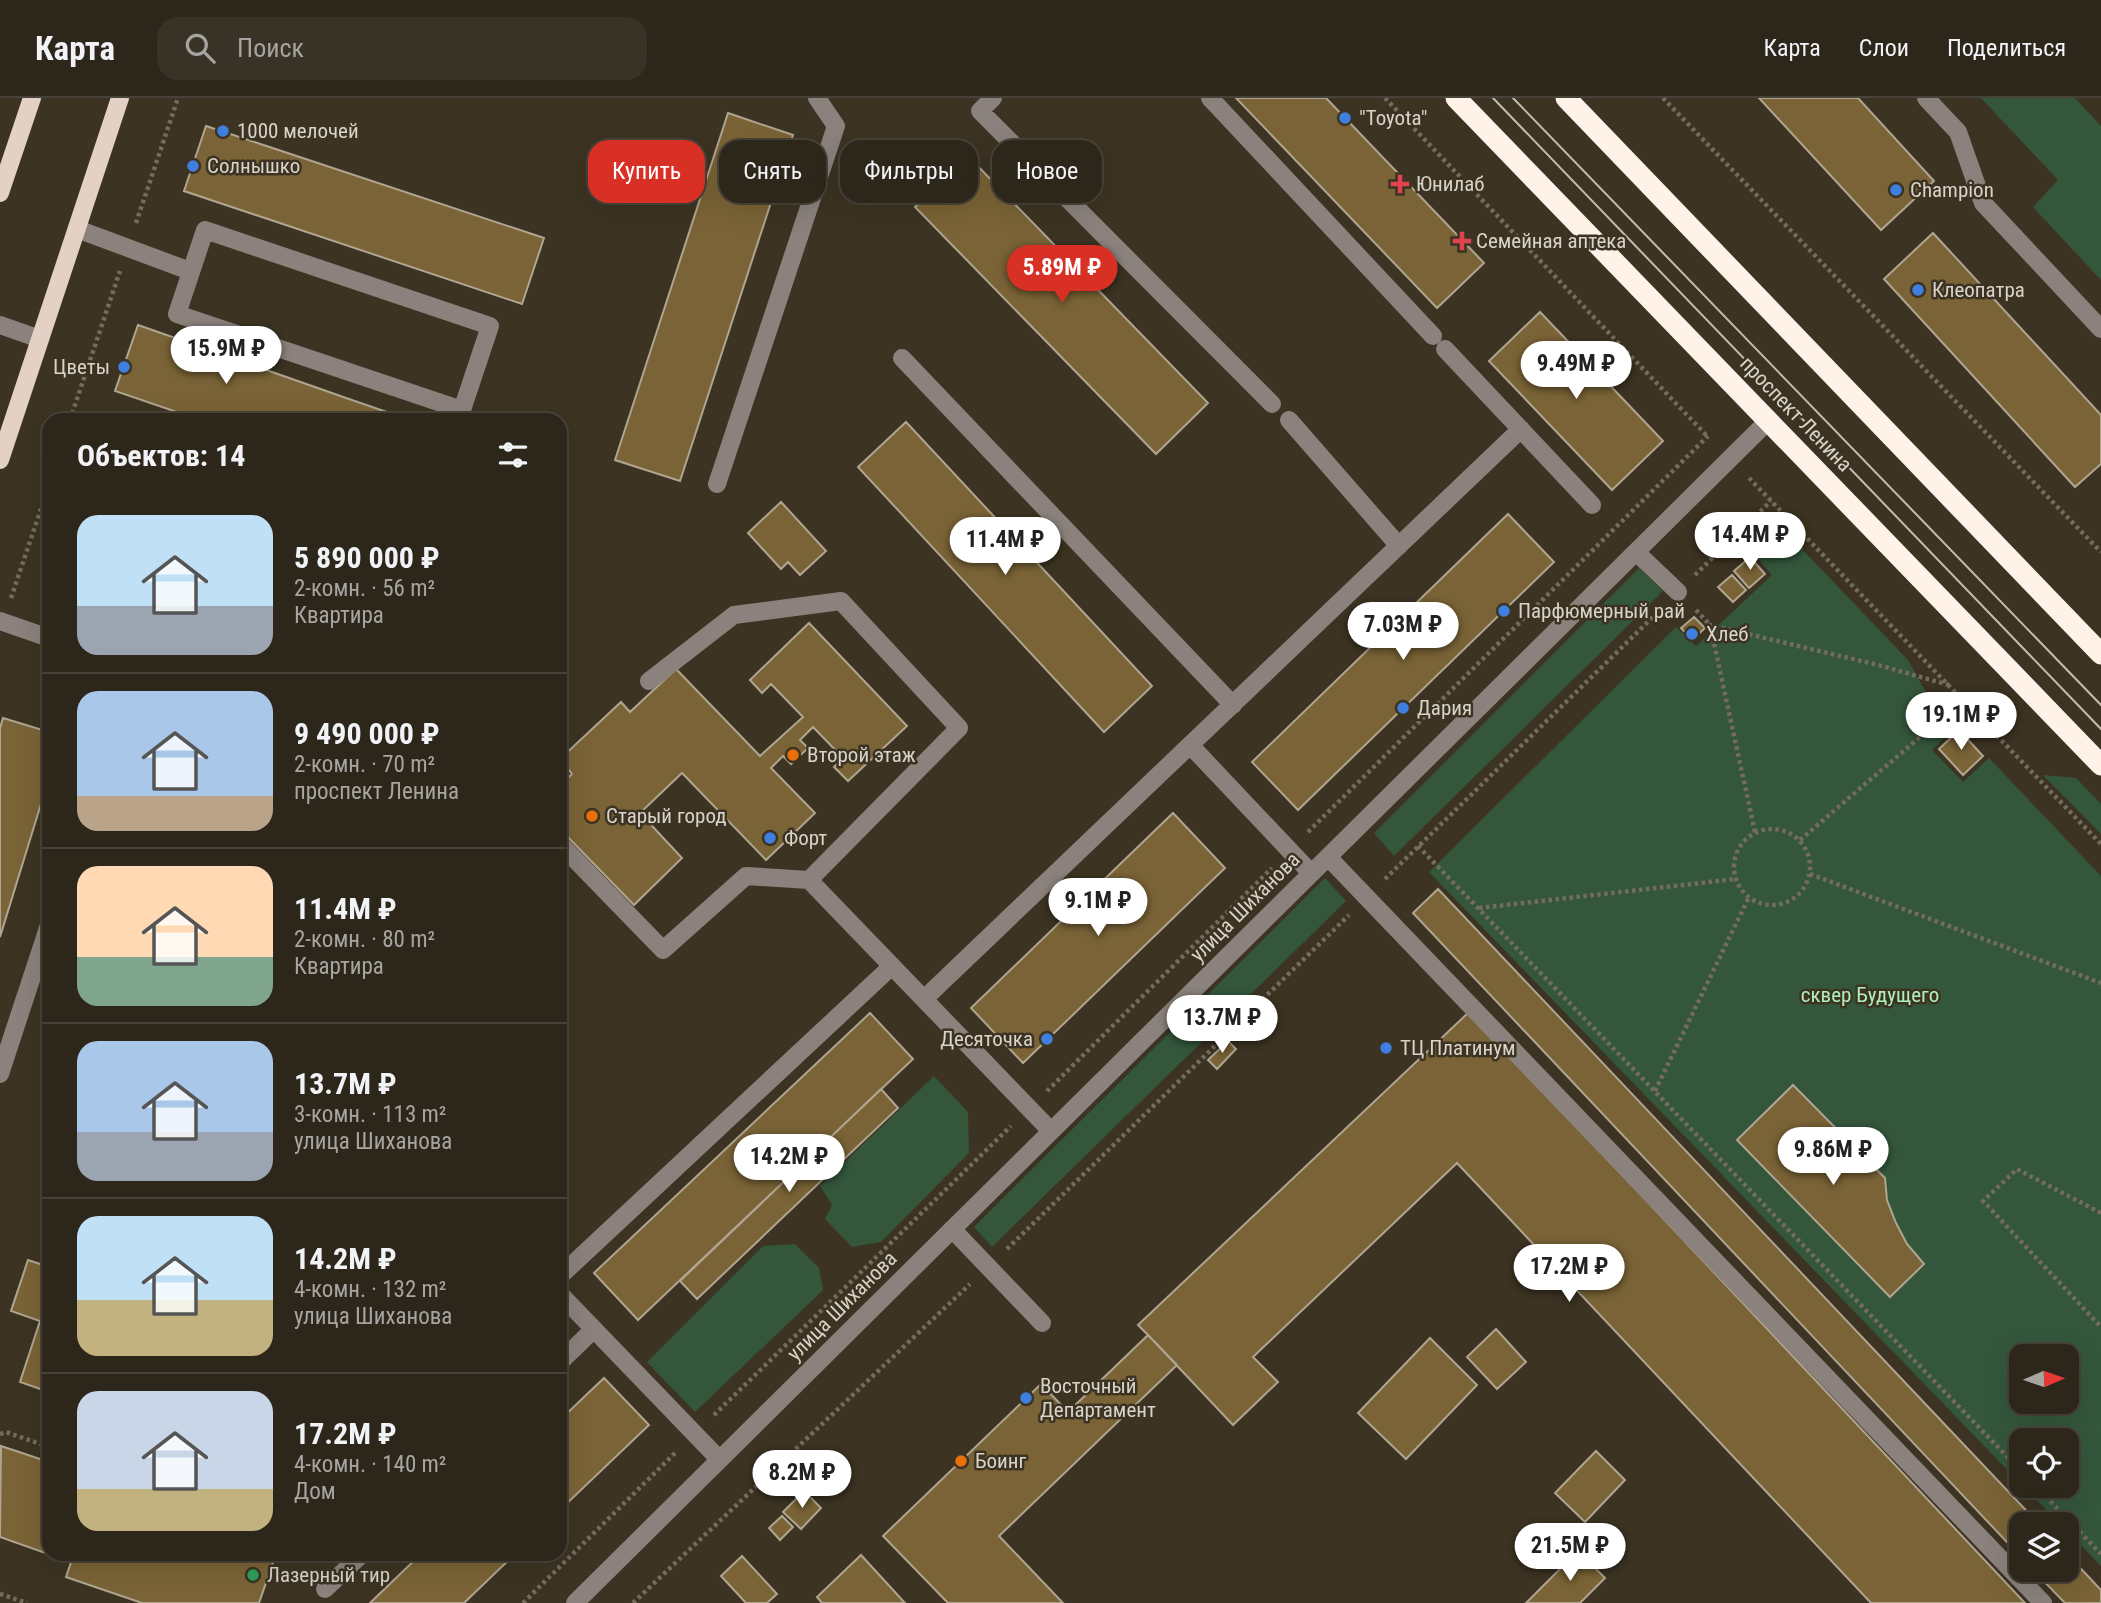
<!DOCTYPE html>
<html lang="ru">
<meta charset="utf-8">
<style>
body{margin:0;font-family:"Roboto Condensed",sans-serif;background:#393227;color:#f1f3f6;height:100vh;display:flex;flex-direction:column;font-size:26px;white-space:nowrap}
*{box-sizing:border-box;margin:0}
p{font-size:23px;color:#a7a5a2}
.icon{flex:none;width:38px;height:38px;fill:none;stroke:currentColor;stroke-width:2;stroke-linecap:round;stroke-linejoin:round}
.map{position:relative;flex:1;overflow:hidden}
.details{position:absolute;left:42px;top:315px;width:525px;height:1148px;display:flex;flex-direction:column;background:#2d261a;border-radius:21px;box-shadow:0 7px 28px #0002,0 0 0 2px #484339}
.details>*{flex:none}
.banner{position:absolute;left:588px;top:42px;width:665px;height:63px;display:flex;gap:14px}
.needle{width:46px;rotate:88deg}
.buttons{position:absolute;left:2009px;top:1246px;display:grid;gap:14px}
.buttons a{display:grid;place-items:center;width:70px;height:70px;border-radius:14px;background:#2d261a;box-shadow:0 7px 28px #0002,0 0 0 2px #484339;font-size:35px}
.price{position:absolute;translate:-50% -60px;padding:0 16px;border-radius:24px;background:#fff;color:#222;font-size:23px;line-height:46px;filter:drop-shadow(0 2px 4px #0008)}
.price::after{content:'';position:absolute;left:50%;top:42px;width:21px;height:16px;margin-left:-10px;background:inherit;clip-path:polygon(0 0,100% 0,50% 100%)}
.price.current{background:#d93025;color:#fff}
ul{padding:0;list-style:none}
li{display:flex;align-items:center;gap:21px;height:175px;padding:0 35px}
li+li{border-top:2px solid #484339}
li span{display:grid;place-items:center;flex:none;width:196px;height:140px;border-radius:21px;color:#555}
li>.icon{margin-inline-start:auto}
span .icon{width:84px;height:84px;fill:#fffc;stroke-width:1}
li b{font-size:30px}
h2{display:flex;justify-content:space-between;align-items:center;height:84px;padding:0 35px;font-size:30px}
.pill{padding:0 24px;border-radius:21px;background:#2d261a;box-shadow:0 7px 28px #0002,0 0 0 2px #484339;font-size:24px;line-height:63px}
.pill.current{background:#d93025;color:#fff}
header{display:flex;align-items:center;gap:42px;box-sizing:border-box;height:98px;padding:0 35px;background:#2d261a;border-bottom:2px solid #484339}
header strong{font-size:33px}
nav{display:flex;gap:38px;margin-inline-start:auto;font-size:24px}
.search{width:490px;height:63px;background:#393227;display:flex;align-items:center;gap:18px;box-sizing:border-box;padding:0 24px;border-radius:21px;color:#a7a5a2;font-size:26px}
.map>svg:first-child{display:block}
</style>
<header>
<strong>Карта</strong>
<div class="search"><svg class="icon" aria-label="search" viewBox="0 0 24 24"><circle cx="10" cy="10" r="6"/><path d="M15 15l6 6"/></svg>Поиск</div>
<nav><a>Карта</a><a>Слои</a><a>Поделиться</a></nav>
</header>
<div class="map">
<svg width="2101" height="1505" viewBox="0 0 2101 1505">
<rect width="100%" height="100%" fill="#3c3322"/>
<!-- green -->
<path fill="#34573c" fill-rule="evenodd" d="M 1981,0 L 2075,0 L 2101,28 L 2101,182 L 2033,109 L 2058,82 Z
M 1780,428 L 1908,562 L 1933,607 L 1954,630 L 1932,652 L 1963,684 L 1989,660 L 2101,778 L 2101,1468 L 2067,1433 L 2067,1426 L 2060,1426 L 2023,1388 L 2067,1388 L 2067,1342 L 2021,1342 L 2021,1386 L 1429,774 L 1676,529 L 1696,548 L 1772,477 L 1752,454 ZM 2021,1258 L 2067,1258 L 2067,1304 L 2021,1304 Z
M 1639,470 L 1663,493 L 1394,758 L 1374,735 Z
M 2043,677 L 2076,680 L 2101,706 L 2101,736 Z
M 1325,780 L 1346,803 L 992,1149 L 974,1129 Z
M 934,978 L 968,1014 L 969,1055 L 881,1144 L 852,1149 L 825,1121 L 832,1107 L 820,1088 Z
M 795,1146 L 819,1170 L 823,1192 L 695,1314 L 647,1264 L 763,1148 Z"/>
<!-- building -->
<path fill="#7a6336" stroke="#afa591" stroke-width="2" d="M 1236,0 L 1326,0 L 1484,165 L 1437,210 Z
M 1759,0 L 1858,0 L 1934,83 L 1881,132 Z
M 728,15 L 793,37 L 680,383 L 615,362 Z
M 206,28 L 544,140 L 522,206 L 184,93 Z
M 968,58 L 1208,305 L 1156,356 L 915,109 Z
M 1933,135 L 2101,317 L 2101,366 L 2075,389 L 1884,181 Z
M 1540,214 L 1663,343 L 1612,392 L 1489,263 Z
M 138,227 L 349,301 L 410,322 L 199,322 L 168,311 L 115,293 Z
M 906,324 L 1152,588 L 1104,634 L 858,369 Z
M 781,404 L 826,453 L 800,477 L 788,464 L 781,471 L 748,435 Z
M 1508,416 L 1554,464 L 1298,712 L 1252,664 Z
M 1750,459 L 1765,476 L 1749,490 L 1734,473 Z
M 1732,477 L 1746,492 L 1733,504 L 1718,489 Z
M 1694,519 L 1705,530 L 1692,542 L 1681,530 Z
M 809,525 L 907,628 L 848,683 L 834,669 L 843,660 L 813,629 L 800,642 L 808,650 L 791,666 L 783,658 L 771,670 L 815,715 L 766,762 L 682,675 L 640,715 L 682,760 L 634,807 L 560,731 L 560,688 L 572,676 L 560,661 L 621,604 L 630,614 L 676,571 L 760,658 L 803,619 L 771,586 L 762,595 L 750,582 Z
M 3,620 L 49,634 L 49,680 L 0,839 L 0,630 Z
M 1959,632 L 1983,658 L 1963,677 L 1939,651 Z
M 1173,715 L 1225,770 L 1023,965 L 971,910 Z
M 1438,791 L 2039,1426 L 2021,1426 L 2021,1459 L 1413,815 Z
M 1469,914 L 2025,1505 L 1871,1505 L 1457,1065 L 1253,1259 L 1278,1284 L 1233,1327 L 1148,1237 L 1138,1227 Z
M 870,915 L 913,961 L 638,1222 L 594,1175 Z
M 1228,943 L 1236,951 L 1217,971 L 1208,962 Z
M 1793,987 L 1885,1080 L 1887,1102 L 1896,1125 L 1907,1146 L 1924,1166 L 1890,1199 L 1737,1042 Z
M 881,991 L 898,1010 L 697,1201 L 680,1183 Z
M 28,1162 L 49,1169 L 49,1294 L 20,1284 L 40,1223 L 11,1213 Z
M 1496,1231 L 1526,1264 L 1497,1291 L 1467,1259 Z
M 1148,1237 L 1177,1267 L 999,1438 L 1063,1505 L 948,1505 L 883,1438 L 1041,1286 L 1068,1314 Z
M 1430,1240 L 1477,1287 L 1406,1361 L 1358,1315 Z
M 604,1280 L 649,1327 L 560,1412 L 560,1322 Z
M 1,1348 L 49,1364 L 49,1456 L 276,1456 L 259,1505 L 142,1505 L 66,1479 L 71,1464 L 0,1439 Z
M 1596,1353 L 1625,1382 L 1585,1424 L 1555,1395 Z
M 804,1393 L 821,1410 L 801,1431 L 783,1414 Z
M 782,1418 L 793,1429 L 780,1442 L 769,1430 Z
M 1578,1453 L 1605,1480 L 1580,1505 L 1526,1505 Z
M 421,1456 L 515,1456 L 464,1505 L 370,1505 Z
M 2067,1456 L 2101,1492 L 2101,1505 L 2065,1505 L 2033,1472 L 2067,1472 Z
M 861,1457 L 905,1505 L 822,1505 L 817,1499 Z
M 742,1458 L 777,1496 L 767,1505 L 746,1505 L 721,1478 Z"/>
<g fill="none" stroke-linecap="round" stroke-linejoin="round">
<!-- path -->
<path stroke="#746c5d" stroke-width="4.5" stroke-dasharray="3.5 3.5" stroke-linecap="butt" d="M 1385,0 L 1708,339
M 1663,0 L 2101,454
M 136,125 L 178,0
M 70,322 L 120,173
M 1749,380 L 2101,746
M 1695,477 L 1771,403
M 11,500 L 49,387
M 1696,512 L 1710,527
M1734 769a38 38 0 1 1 76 0a38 38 0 1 1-76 0Z
M 1308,734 L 1708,338
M 1755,734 L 1710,527 L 1878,567 L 1949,587
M 1800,742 L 1963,602
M 1418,748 L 2021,1373
M 1810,776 L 2101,885
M 1385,781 L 1659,513
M 1479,810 L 1736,781
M 1047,993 L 1272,770
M 1655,993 L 1749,799
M 2101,1115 L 2017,1071 L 1983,1103 L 2101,1229
M 1007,1151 L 1349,817
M 714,1317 L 1011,1028
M 0,1336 L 6,1334 L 49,1349
M 2036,1388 L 2101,1456
M 0,1496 L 27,1505
M 523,1505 L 677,1353
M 633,1505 L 970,1186"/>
<!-- minor -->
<path stroke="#8b827d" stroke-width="18" d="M 993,0 L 980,13 L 1272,306
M 1210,0 L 1433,238
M 1926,0 L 1958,34 L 1983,105 L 2101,231
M 77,131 L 190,173
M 205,132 L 490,228 L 462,312 L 177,216 Z
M 0,227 L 40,241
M 1445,251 L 1592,407
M 902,260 L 1233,607
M 1289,322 L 1399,448
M 717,386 L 836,28 L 817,0
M 1636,454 L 1678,494
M 0,523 L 49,540
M 649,583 L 734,517 L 841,503 L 959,630 L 809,782 L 1051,1033
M 1190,647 L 1311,775
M 560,746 L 663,852 L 746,778 L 809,782
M 1328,759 L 2043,1505
M 924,901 L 1521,331
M 0,976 L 49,827
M 952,1131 L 1042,1225
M 560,1178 L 892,868
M 560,1196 L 719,1361
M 560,1264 L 594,1231
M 325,1491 L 362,1456
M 575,1505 L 1768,323"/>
<!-- major -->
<path stroke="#e3d1c5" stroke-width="18" d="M 0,95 L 32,0
M 0,362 L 120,0"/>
<!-- highway -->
<path stroke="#fff2e9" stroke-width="21" d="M 1456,0 L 2101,667
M 1566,0 L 2101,556"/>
<!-- tram -->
<path stroke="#c3beb2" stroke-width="2" d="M 1493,0 L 2101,631
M 1513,0 L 2101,607"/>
</g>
<!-- markers -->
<g fill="#3f7fe0" stroke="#3c3322" stroke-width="2.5">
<circle cx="1345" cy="20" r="7"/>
<circle cx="223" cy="33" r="7"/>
<circle cx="193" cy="68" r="7"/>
<circle cx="1896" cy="92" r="7"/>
<circle cx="1918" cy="192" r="7"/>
<circle cx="124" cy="269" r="7"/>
<circle cx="1504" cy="513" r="7"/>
<circle cx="1692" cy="536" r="7"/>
<circle cx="1403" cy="610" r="7"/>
<circle cx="770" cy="740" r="7"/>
<circle cx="1047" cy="941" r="7"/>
<circle cx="1386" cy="950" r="7"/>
<circle cx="1026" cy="1300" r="7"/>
</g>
<g fill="#e0444e" stroke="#3c3322" stroke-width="2.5">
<path d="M1396.5 75.5h7v7h7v7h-7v7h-7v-7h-7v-7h7z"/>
<path d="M1458.5 132.5h7v7h7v7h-7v7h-7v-7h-7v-7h7z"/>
</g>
<g fill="#e8710a" stroke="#3c3322" stroke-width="2.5">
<circle cx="793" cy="657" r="7"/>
<circle cx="592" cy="718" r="7"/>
<circle cx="961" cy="1363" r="7"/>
</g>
<circle fill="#2e9e5b" stroke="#3c3322" stroke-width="2.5" cx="253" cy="1477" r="7"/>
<g text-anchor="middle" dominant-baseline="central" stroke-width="5" stroke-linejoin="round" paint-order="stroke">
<!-- poi labels -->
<g font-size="21" fill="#d9d4c9" stroke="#3c3322" text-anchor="start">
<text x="1359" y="20">"Toyota"</text>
<text x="237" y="33">1000 мелочей</text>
<text x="207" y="68">Солнышко</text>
<text x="1416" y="86">Юнилаб</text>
<text x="1910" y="92">Champion</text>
<text x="1476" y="143">Семейная аптека</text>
<text x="1932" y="192">Клеопатра</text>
<text x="110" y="269" text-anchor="end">Цветы</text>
<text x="1518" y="513">Парфюмерный рай</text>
<text x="1706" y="536">Хлеб</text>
<text x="1417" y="610">Дария</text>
<text x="807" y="657">Второй этаж</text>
<text x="606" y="718">Старый город</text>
<text x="784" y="740">Форт</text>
<text x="1033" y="941" text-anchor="end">Десяточка</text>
<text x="1400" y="950">ТЦ Платинум</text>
<text x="1040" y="1288">Восточный<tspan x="1040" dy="24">Департамент</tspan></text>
<text x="975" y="1363">Боинг</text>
<text x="267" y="1477">Лазерный тир</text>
</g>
<!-- street labels -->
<g font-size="21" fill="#d9d4c9" stroke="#3c3322">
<text transform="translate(1796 316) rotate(46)">проспект Ленина</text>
<text transform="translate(1245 809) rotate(-45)">улица Шиханова</text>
<text transform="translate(842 1208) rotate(-45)">улица Шиханова</text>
</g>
<!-- park labels -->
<g font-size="21" fill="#aef0bb" stroke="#3c3322">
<text x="1870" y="897">сквер Будущего</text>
</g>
</g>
</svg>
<div class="buttons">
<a><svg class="needle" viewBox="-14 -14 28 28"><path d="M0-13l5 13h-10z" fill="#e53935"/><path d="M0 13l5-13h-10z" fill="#a7a5a2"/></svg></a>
<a><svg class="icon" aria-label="locate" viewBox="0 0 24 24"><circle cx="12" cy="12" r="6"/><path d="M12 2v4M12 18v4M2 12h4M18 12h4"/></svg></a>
<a><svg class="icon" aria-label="layers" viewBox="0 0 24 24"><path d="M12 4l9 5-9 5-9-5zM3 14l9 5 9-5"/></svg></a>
</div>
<b class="price current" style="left:1062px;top:207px">5.89M ₽</b>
<b class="price" style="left:226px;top:288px">15.9M ₽</b>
<b class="price" style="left:1576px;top:303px">9.49M ₽</b>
<b class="price" style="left:1750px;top:474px">14.4M ₽</b>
<b class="price" style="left:1005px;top:479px">11.4M ₽</b>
<b class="price" style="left:1403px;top:564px">7.03M ₽</b>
<b class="price" style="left:1961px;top:654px">19.1M ₽</b>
<b class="price" style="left:1098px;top:840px">9.1M ₽</b>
<b class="price" style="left:1222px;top:957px">13.7M ₽</b>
<b class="price" style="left:1833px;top:1089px">9.86M ₽</b>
<b class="price" style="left:789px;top:1096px">14.2M ₽</b>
<b class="price" style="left:1569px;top:1206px">17.2M ₽</b>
<b class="price" style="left:802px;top:1412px">8.2M ₽</b>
<b class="price" style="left:1570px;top:1485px">21.5M ₽</b>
<div class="banner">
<a class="pill current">Купить</a>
<a class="pill">Снять</a>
<a class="pill">Фильтры</a>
<a class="pill">Новое</a>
</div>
<section class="details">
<h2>Объектов: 14<svg class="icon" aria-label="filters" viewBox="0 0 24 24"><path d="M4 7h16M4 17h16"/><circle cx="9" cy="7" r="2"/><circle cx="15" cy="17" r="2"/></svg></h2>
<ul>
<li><span style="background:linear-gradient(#bfe0f5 65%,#9aa5b1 0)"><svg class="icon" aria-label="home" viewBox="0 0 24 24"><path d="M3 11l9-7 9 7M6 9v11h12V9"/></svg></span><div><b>5 890 000 ₽</b><p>2-комн. · 56 m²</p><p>Квартира</p></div></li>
<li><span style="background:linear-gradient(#a9c7e8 75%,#b9a48a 0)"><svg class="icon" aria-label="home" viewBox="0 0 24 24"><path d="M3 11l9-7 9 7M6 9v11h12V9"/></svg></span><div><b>9 490 000 ₽</b><p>2-комн. · 70 m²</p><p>проспект Ленина</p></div></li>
<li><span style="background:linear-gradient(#ffd9b3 65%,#7fa58c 0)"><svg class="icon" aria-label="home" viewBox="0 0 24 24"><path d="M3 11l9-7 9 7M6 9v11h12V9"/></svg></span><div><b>11.4M ₽</b><p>2-комн. · 80 m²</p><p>Квартира</p></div></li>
<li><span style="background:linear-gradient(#a9c7e8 65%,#9aa5b1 0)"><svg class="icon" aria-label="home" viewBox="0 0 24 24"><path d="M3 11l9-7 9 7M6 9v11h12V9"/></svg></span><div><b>13.7M ₽</b><p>3-комн. · 113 m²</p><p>улица Шиханова</p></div></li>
<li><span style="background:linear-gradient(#bfe0f5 60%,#c2b280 0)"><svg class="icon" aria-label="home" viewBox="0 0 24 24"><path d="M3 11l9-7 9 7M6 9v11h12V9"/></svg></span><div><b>14.2M ₽</b><p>4-комн. · 132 m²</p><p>улица Шиханова</p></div></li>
<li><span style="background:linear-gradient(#c9d6e8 70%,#c2b280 0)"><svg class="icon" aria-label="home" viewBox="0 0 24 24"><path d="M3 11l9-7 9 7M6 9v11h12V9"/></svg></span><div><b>17.2M ₽</b><p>4-комн. · 140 m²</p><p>Дом</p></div></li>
</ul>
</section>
</div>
